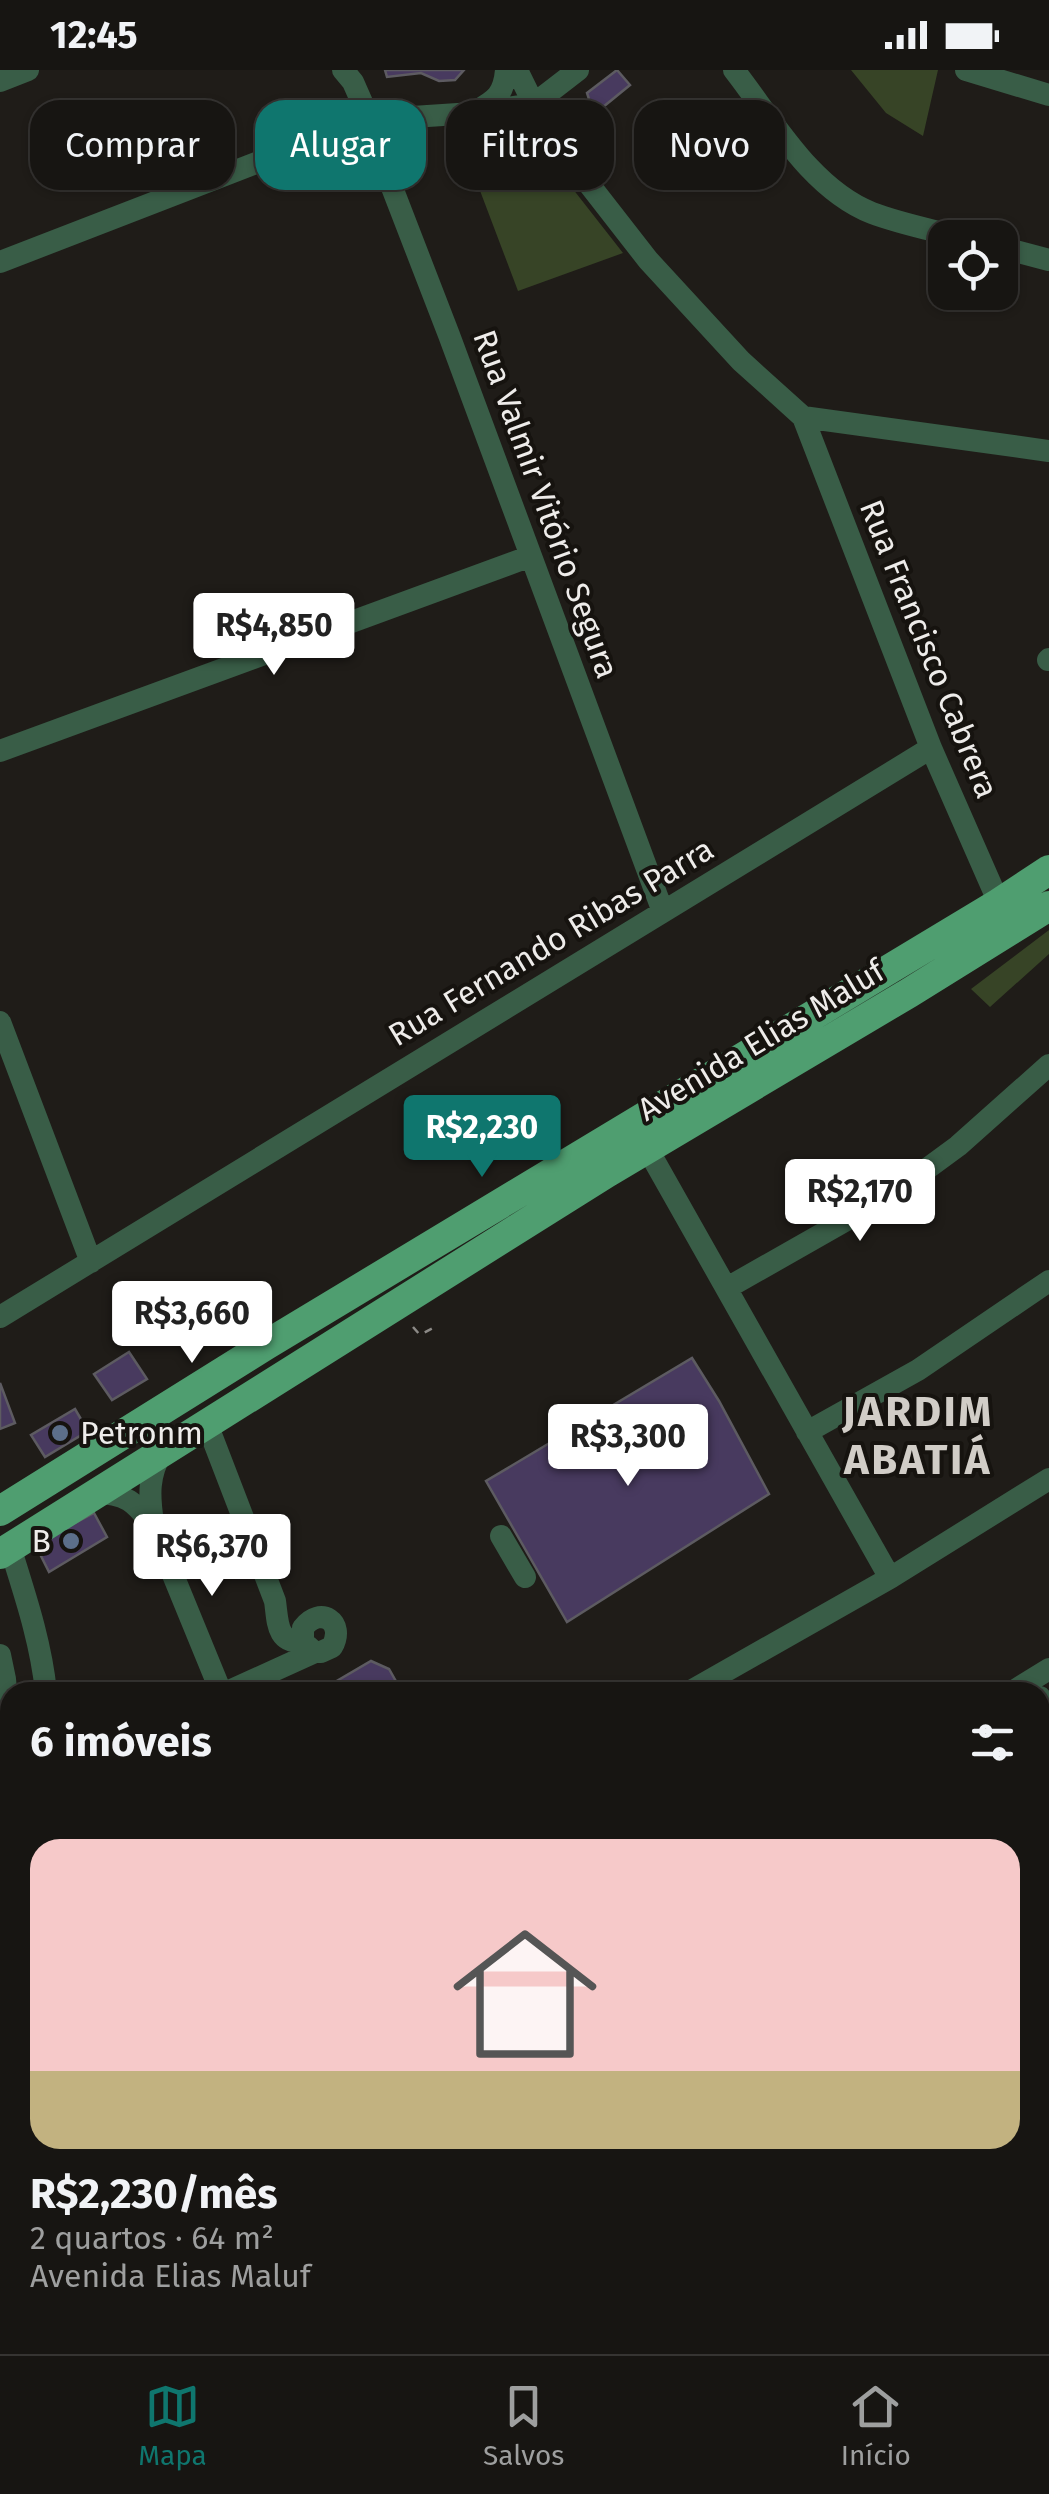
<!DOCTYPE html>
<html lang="pt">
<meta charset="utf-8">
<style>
body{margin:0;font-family:"Fira Sans",sans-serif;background:#201e1b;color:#f1f3f6;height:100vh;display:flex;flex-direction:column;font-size:38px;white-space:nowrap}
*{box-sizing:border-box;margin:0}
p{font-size:32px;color:#9e9f9f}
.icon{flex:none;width:55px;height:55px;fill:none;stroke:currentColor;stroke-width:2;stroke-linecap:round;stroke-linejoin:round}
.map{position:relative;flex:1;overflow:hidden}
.sheet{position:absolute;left:0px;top:1612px;width:1050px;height:672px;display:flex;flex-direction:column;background:#171512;border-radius:30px 30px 0 0;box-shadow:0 2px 8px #0004,0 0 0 2px #363432}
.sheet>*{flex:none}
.top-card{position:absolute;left:30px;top:30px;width:990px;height:90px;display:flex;gap:20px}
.fabs{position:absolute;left:928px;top:150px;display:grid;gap:20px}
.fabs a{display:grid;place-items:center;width:90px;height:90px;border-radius:20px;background:#171512;box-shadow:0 2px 8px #0004,0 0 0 2px #363432;font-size:50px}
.price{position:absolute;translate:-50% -85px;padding:0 22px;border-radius:10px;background:#fff;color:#222;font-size:32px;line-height:65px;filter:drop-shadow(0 2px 5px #0008)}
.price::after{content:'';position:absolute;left:50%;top:60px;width:30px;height:22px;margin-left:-15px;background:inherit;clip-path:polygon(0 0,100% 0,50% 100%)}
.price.current{background:#0f766e;color:#fff}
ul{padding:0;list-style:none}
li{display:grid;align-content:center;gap:20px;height:530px;padding:0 30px}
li+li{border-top:2px solid #363432}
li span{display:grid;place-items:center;height:310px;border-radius:30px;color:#555}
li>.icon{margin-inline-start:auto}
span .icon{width:180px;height:180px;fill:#fffc;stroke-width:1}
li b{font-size:42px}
h2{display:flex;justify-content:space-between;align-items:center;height:120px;padding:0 30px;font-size:42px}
.chip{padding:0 35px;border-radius:30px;background:#171512;box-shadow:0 2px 8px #0004,0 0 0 2px #363432;font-size:35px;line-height:90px}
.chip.current{background:#0f766e;color:#fff}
.status{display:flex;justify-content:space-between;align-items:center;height:70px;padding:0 50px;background:#171512;direction:ltr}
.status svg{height:28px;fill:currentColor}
.menu{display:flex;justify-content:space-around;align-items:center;height:140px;border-top:2px solid #363432;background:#171512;font-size:28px;color:#9e9f9f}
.menu a{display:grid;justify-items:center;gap:5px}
.menu .current{color:#0f766e}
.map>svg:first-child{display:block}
</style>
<div class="status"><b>12:45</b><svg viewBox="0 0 49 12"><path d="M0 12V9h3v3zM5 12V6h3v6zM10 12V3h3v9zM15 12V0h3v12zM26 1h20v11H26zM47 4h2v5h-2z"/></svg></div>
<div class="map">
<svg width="1049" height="2284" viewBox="0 0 1049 2284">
<rect width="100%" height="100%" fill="#1f1c18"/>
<!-- green -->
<path fill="#374426" d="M 851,0 L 938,0 L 923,66 L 886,43 Z
M 551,91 L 623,183 L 518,221 L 479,118 Z
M 1049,860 L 1049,884 L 990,937 L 971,919 Z
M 1040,1923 L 1049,1937 L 1049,2058 L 1040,2061 Z
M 10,2215 L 10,2275 L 673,2275 L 671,2279 L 658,2284 L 0,2284 L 0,2228 Z"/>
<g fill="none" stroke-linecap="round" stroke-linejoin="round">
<!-- stream -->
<path stroke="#304768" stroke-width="5" d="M 1040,1946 L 1049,1942
M 256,2284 L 267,2275"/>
</g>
<!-- building -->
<path fill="#483a5f" stroke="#5d5b61" stroke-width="2.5" d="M 385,0 L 464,0 L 455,10 L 439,11 L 421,3 L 387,7 Z
M 617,0 L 630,15 L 576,59 L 571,50 L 571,38 L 589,29 L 587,23 Z
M 129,1282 L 147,1309 L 112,1330 L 94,1304 Z
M 692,1288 L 719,1331 L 769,1424 L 567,1552 L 486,1411 Z
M 0,1313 L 15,1353 L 0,1359 Z
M 75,1339 L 88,1361 L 45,1387 L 31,1365 Z
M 94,1443 L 107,1467 L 49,1502 L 35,1474 Z
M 371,1591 L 389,1599 L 402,1622 L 374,1622 L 366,1617 L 357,1622 L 318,1622 Z"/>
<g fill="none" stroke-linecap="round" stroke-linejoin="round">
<!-- path -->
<path stroke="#8c8a87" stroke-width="2.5" stroke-dasharray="8 8" stroke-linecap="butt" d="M 413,1257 L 420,1265 L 435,1257"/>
<!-- minor -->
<path stroke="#395d47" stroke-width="22" d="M 343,0 L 353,12 L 364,37 L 376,76 L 449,265 L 663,842
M 517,0 L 546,59 L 648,190 L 741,291 L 803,347 L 1049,381
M 734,0 C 773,50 811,119 872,143 C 901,154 933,160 962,168
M 966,0 L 1049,25
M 0,11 L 28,0
M 476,41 C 496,30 504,24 506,0
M 1000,177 L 1049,190
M 0,192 L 367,50 L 473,43 L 534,34 L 578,0
M 803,347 L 931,678 L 999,833
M 1048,590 L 1049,589
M 0,681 L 531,486
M 0,952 L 91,1192
M 647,1078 L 890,1508
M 727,1218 L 894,1123 L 958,1076 L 1049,995
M 0,1247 L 931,678
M 207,1354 L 275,1531 C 278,1552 276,1573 303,1572
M 807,1362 L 918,1300 L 1049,1211
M 95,1423 C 126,1423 135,1432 153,1456 L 221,1622
M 153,1452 C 149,1426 148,1405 162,1382
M 501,1466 L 525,1507
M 10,1477 C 25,1525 41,1572 46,1622
M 0,1585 L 5,1609 L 10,1665
M 227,1622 L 315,1582 L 321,1582 L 332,1577 C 346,1552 320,1535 303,1558 L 303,1572 L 312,1580
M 689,1622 L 890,1508 L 1049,1409
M 1012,1622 L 1049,1599
M 1040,1627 L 1049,1643
M 0,1767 L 10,1700
M 0,1877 L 10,1856
M 0,1908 L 10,1910
M 1040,2085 L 1049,2082
M 0,2091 L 10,2098
M 1040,2157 L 1049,2160
M 0,2199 L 10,2186
M 937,2275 L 973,2284
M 688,2284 L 693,2275"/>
<!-- major -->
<path stroke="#4f9e70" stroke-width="30" d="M 0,1441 L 266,1275 L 999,833 L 1049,800
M 0,1484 L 608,1102 L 909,923 L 1049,836"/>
</g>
<!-- markers -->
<g fill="#5c6f8a" stroke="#16130f" stroke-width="4">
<circle cx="60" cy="1363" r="10"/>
<circle cx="71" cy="1471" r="10"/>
</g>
<g text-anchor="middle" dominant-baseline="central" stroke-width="8" stroke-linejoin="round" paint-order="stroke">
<!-- street labels -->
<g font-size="32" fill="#eeecea" stroke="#16130f">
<text transform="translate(546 434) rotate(70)">Rua Valmir Vitório Segura</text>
<text transform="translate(929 579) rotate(68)">Rua Francisco Cabrera</text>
<text transform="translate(551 872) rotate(-31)">Rua Fernando Ribas Parra</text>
<text transform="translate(761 970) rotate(-31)">Avenida Elias Maluf</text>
</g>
<!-- poi labels -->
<g font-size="32" fill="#eeecea" stroke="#16130f" text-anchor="start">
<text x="80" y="1363">Petronm</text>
<text x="51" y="1471" text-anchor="end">B</text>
</g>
<!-- district labels -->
<g font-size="42" font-weight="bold" letter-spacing="2.5" fill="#d1cdc7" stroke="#16130f">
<text x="918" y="1342">JARDIM<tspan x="918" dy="48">ABATIÁ</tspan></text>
</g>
</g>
</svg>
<div class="fabs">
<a><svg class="icon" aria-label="locate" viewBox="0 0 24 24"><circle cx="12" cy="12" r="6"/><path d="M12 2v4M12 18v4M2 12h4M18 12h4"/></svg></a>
</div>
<b class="price" style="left:274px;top:608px">R$4,850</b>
<b class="price current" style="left:482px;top:1110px">R$2,230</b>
<b class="price" style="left:860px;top:1174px">R$2,170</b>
<b class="price" style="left:192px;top:1296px">R$3,660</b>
<b class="price" style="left:628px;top:1419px">R$3,300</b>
<b class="price" style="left:212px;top:1529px">R$6,370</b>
<div class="top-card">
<a class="chip">Comprar</a>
<a class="chip current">Alugar</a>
<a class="chip">Filtros</a>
<a class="chip">Novo</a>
</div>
<section class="sheet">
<h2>6 imóveis<svg class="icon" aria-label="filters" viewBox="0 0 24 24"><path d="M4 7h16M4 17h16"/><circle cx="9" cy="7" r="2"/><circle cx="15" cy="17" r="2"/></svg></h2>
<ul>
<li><span style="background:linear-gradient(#f6c9c9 75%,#c2b280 0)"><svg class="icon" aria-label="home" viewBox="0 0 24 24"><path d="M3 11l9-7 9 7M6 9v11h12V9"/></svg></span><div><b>R$2,230/mês</b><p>2 quartos · 64 m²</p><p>Avenida Elias Maluf</p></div></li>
</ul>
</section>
</div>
<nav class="menu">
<a class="current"><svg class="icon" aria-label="map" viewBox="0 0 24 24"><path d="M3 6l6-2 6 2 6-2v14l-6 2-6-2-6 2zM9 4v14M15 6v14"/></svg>Mapa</a>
<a><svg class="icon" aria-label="saved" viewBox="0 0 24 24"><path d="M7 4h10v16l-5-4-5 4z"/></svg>Salvos</a>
<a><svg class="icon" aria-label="home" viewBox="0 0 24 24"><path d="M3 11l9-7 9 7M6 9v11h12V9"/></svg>Início</a>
</nav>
